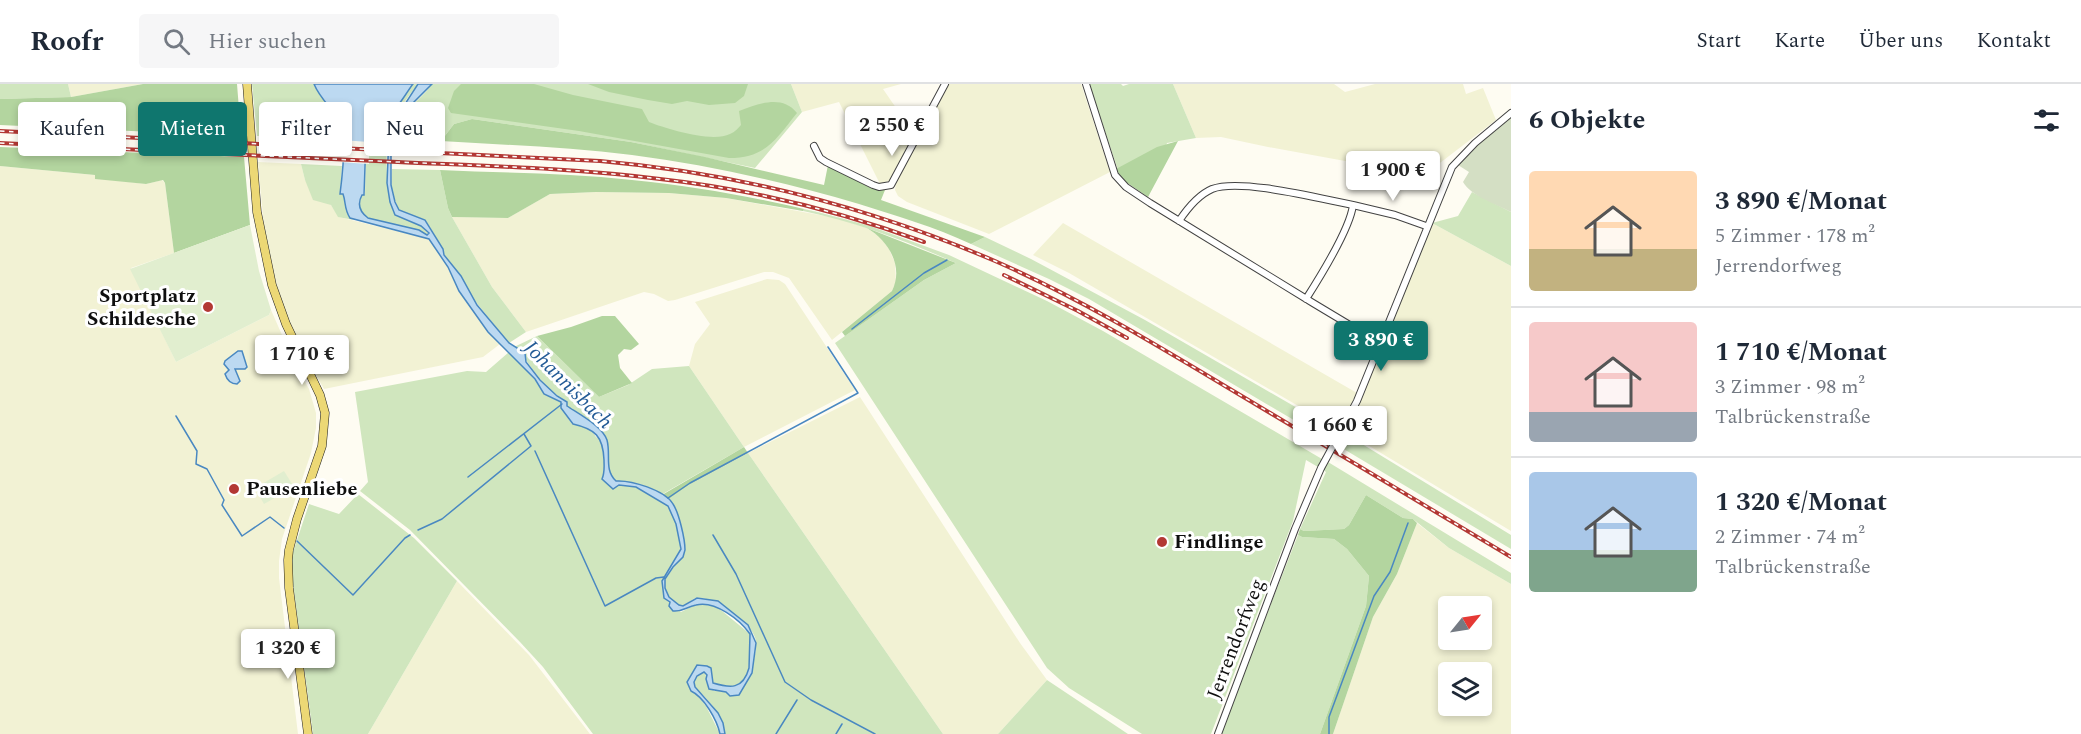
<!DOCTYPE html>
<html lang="de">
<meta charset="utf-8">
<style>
body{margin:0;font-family:Spectral,serif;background:#f6f6f7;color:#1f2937;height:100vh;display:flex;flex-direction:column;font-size:22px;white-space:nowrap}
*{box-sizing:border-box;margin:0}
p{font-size:20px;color:#747a83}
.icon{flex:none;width:33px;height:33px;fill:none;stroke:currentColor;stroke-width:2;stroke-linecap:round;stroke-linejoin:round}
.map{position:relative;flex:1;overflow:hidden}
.sheet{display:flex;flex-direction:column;background:#fff;width:570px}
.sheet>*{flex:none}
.banner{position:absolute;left:18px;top:18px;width:570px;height:54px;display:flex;gap:12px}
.needle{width:39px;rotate:60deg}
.fabs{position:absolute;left:1438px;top:512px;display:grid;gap:12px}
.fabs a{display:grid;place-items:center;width:54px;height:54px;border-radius:6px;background:#fff;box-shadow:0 3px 9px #0003;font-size:30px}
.price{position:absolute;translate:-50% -51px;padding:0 14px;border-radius:6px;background:#fff;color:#222;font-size:20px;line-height:39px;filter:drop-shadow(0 2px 3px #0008)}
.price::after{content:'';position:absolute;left:50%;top:36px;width:18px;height:14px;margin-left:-9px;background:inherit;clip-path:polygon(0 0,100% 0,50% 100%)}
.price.selected{background:#0f766e;color:#fff}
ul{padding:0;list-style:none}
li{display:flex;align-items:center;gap:18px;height:150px;padding:0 18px}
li+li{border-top:2px solid #e0e1e3}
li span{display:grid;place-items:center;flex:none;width:168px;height:120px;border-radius:6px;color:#555}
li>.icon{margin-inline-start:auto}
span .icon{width:72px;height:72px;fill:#fffc;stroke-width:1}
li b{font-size:26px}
h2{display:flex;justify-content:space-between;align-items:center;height:72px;padding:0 18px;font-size:26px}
.pill{padding:0 21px;border-radius:6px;background:#fff;box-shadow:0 3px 9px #0003;font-size:21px;line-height:54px}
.pill.selected{background:#0f766e;color:#fff}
header{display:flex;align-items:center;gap:36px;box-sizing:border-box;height:84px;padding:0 30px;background:#fff;border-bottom:2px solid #e0e1e3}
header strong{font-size:28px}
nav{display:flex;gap:33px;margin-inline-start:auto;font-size:21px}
.search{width:420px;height:54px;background:#f6f6f7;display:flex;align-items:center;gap:15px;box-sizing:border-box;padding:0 21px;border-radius:6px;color:#747a83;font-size:22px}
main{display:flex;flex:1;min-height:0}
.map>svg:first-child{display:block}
</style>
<header>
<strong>Roofr</strong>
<div class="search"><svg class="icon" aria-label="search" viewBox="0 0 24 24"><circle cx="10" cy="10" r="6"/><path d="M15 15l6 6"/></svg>Hier suchen</div>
<nav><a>Start</a><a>Karte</a><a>Über uns</a><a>Kontakt</a></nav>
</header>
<main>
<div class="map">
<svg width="1511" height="650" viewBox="0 0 1511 650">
<rect width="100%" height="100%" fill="#fefcf2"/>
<!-- farmland -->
<path fill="#f2f2d4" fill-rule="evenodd" d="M 68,0 L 143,0 L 71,13 Z
M 791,0 L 901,0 L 883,5 L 914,50 L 891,96 L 880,100 L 839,18 L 802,28 Z
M 949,0 L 1081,0 L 1110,88 L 989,150 L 907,118 L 898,112 L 895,106 L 896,98 L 941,11 Z
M 1173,0 L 1334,0 L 1345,8 L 1375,0 L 1463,0 L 1466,10 L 1483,4 L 1496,36 L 1419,95 L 1405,88 L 1268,63 L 1221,53 L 1196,54 Z
M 258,78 L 301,80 L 305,96 L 331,121 L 339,133 L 429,155 L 448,183 L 459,207 L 466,218 L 493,254 L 500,260 L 483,273 L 324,305 L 304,271 L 282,220 L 271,180 L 264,144 Z
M 0,82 L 95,91 L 95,94 L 146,100 L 162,96 L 165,99 L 174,169 L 131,184 L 176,278 L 269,231 L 271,226 L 293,276 L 309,305 L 316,329 L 316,344 L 311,369 L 282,455 L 279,477 L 279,494 L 298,650 L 0,650 Z
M 596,108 L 669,109 L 726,114 L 836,134 L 867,144 L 880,153 L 889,165 L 895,179 L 896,198 L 892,207 L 832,256 L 789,194 L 773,188 L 764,188 L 675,216 L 668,217 L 654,210 L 644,208 L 526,248 L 492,203 L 452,133 L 508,134 L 550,110 Z
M 1063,139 L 1357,309 L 1352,322 L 1338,345 L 1069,189 L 1033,171 Z
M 1432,139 L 1511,182 L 1511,447 L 1346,348 Z
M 767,195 L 779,196 L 785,200 L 855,306 L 744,363 L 689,282 L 695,260 L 710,240 L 695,218 Z
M 860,313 L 1020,559 L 1047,596 L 998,650 L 943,650 L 748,369 Z
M 1417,439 L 1449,464 L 1511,500 L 1511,650 L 1333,650 L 1373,533 L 1397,490 ZM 1449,522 L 1482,522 L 1482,555 L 1449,555 ZM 1449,588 L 1482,588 L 1482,621 L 1449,621 Z
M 457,497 L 529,571 L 590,650 L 368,650 Z"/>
<!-- green -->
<path fill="#d0e6be" d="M 0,0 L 68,0 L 71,13 L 0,15 Z
M 252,0 L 314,0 C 322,19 341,31 344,53 L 257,52 Z
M 413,0 L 418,0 C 408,13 396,28 390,44 C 384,61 386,115 395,131 L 421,142 L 429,150 L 427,151 L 418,147 L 368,134 C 360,128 357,120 361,111 L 365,110 L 366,54 C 370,38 382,37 392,28 C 400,21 406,9 413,0 Z
M 432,0 L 791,0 L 802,28 L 755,84 L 631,58 L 472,35 L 454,40 L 441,57 L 393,55 C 398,27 418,20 432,0 Z
M 1089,0 L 1121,0 L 1123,2 L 1129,0 L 1173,0 L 1196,54 L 1167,59 L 1148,113 L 1120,92 Z
M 301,80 L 342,82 L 340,109 L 343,110 L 350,134 L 354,136 L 338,133 L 331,121 L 313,116 L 305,96 Z
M 392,85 L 440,86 L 448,124 L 452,133 L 492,203 L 526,248 L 509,259 L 471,212 L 461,192 L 444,171 L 443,165 L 430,143 L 425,136 L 399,126 L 391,106 Z
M 1472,108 L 1511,128 L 1511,182 L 1432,139 L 1458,132 Z
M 804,125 L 870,142 L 949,171 L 1047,217 L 1103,247 L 1322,375 L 1318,383 L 1306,376 L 1293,437 L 1211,650 L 1142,650 L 1069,604 L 1047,584 L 835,259 L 924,196 L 956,179 C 906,157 856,138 803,127 Z
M 985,153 L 1031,175 L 1145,236 L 1337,347 L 1331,358 L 1089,215 L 1049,195 L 971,160 Z
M 537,252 L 599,313 L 628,301 L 652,285 L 689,282 L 744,363 L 661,411 C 647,404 632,396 616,397 L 608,387 C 609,346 599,343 566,322 L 567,318 C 545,305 532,286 519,265 L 514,263 Z
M 509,268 L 535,296 L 544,310 L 561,318 L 561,324 L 572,340 L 590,344 L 596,353 L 603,358 L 605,390 L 618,401 L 636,403 L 668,422 L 676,440 L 681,465 L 662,497 L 670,518 L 681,528 L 697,520 L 716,522 L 750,550 L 749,584 C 743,606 730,604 713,599 L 707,582 L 698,581 L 687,598 L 706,622 L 720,650 L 593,650 L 543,583 L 520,558 L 410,446 L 360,407 L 368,398 L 355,308 L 467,287 L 486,288 Z
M 1342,351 L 1349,352 L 1511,451 L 1511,465 L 1337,361 Z
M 748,369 L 943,650 L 725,650 C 723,635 715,624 705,613 C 702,610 696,606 695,603 C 692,595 699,591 704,588 L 714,607 L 742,607 C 748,591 757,575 756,558 C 756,541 713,511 696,514 C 691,515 686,523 680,521 C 674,520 666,510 665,505 C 661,486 684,480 685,465 C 686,453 676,432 673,420 L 669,415 L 689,401 Z
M 1328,378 L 1511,489 L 1511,500 L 1449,464 L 1413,435 L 1403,434 L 1366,411 L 1349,441 L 1344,445 L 1304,447 L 1300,445 L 1326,388 L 1323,386 Z
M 358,410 L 414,454 L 457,497 L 368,650 L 313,650 L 291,485 L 292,471 L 309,420 L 339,430 Z
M 1298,451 L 1302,453 L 1334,455 L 1347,465 L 1369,492 L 1366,522 L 1320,650 L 1220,650 Z
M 1047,596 L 1128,650 L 998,650 Z"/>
<!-- forest -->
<path fill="#b3d59f" d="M 143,0 L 237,0 L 240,38 L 198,36 L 197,50 L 0,41 L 0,15 L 71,13 Z
M 461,0 L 534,0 L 573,11 L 642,25 L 649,38 C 667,45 712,59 730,50 C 735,48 738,44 741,41 L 739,27 C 758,20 782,10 797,29 C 776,55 766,74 729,74 L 579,47 L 451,29 L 448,24 L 454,7 Z
M 588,0 L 748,0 L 744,12 L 735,19 L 709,21 L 687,17 L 672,20 L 648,16 L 609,8 Z
M 472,35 L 631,58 L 705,73 L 824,101 L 828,81 L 871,104 L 885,106 L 881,116 L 985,153 L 971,160 C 935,143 897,132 859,120 C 785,98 708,81 632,71 C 569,63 505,61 441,57 L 454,40 Z
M 1178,57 L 1148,113 L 1123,96 L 1116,85 L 1157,63 Z
M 0,63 L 244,73 L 250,141 L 174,169 L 165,99 L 163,96 L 146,100 L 95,95 L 95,91 L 0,82 Z
M 440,86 C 504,89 568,89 632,96 C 713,104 791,120 870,142 L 804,125 L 803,127 L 726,114 L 669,109 L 596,108 L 550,110 L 508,134 L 452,133 L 448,124 Z
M 867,144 L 956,179 L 924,196 L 845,252 L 842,248 L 892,207 C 904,183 889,157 867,144 Z
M 602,232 L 615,232 L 639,260 L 631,266 L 624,265 L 618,271 L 620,284 L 632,299 L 599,313 L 537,252 L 571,243 Z
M 744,363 L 748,369 L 689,401 L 669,415 L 662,411 Z
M 1366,411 L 1403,434 L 1413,435 L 1417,439 L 1397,490 L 1373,533 L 1333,650 L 1320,650 L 1366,522 L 1369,492 L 1347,465 L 1334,455 L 1302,453 L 1298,451 L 1300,445 L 1304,447 L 1344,445 L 1349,441 Z"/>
<!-- cemetery -->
<path fill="#d4dfc4" d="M 1511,33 L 1511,128 C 1496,120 1471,112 1463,98 L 1469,88 L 1458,81 L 1487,52 Z"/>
<!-- pitch -->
<path fill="#e1eecf" d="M 250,141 L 259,187 L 271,226 L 269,231 L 176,278 L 130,185 Z
M 284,387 L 294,403 L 264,420 L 255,404 Z"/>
<!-- water -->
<path fill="#bcd9f1" stroke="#4988c1" stroke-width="1.5" d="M 314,0 L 413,0 C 406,9 400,21 392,28 C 382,37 370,38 366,54 L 364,111 L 362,111 C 357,120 360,128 368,134 L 419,146 L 427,151 L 429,149 L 421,142 L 395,131 L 390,118 L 387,99 L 389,50 L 390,43 L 418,0 L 432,0 L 411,21 L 395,43 L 391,70 L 391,101 L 395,118 L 399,126 L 425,136 L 443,165 L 444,171 L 461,192 L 477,221 L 509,259 L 525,269 L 526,278 L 540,296 L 557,312 L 567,318 L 567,322 C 579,330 602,342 607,356 C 611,371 604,386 616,397 C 631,396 665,406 673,420 C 679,429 685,455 685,466 L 683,473 L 673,483 L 665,495 L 665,504 L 669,513 L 679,521 L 683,522 L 697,514 L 718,517 L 748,541 L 756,559 L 752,589 L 739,611 L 730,612 L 726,608 L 709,605 L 706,595 L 707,591 L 704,588 L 697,592 L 694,598 L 695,603 L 718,629 L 723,639 L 725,650 L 720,650 C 717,636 704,613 691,607 L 687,598 L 697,581 L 707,582 L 711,584 L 713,599 C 730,604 743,606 749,584 L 750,550 C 740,536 715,516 696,521 C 686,523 683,528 673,527 L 669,522 L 670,518 L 664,514 L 662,497 L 681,465 L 676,440 L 668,422 L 636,403 L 619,401 L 613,405 L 602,395 C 605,388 604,383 604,376 C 603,352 595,345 573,340 L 561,324 L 561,318 L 544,310 L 535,295 L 488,248 L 459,207 L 448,183 L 429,155 L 350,134 C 344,125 346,118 343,110 L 340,110 C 342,94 347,52 341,39 C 333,25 320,15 314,0 Z
M 238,267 L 242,267 L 247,283 L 245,285 L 235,285 L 240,297 L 237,300 C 230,300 227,296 225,290 L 229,286 L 224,280 L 225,277 Z"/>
<!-- pier -->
<path fill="#fefcf2" d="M 341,56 L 369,58 L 369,80 L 339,78 Z"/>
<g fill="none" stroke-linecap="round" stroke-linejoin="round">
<!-- stream -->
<path stroke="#4988c1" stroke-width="1.5" d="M 852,245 L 924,189 L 947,176
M 176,332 L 197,367 L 196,380 L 207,385 L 224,416 L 222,421 L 242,452 L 270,433 L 284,444
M 535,367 L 605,522 L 656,494 L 664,493
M 468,393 L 562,320
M 668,414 L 690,399 L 858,309 L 828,263
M 418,446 L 442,435 L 531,362 L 524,350
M 713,451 L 736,490 L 785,598 L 811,616 L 875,650
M 297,457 L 353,511 L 405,454 L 410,451
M 776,650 L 797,616
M 836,650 L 842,640
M 1329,650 L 1329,633 L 1374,512 L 1390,488 L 1408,439"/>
<!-- minor casing -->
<g stroke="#424242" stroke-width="8">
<path id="minor" d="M 1086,0 L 1115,91 L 1126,103 L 1150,119 L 1313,219 L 1353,243 L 1381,256
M 814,62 L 820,74 L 826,78 L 873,101 L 879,103 L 891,101 L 945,0
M 1353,121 L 1395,131 L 1426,142
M 1179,137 C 1187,125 1198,111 1212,105 C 1241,94 1321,115 1353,121 C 1350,145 1320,193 1306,215
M 1339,351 L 1357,317 L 1452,83 L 1475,59 L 1511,29
M 1218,650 L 1295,445 L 1321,384"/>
</g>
<!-- major casing -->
<g stroke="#202020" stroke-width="9">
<path id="major" d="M 247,0 L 257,128 L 272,201 L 286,240 L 320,311 L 325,329 L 322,362 L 297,435 L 289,466 L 288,476 L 289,504 L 308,650"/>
</g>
<!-- minor -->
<use href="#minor" stroke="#fff" stroke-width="6"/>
<!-- major -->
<use href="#major" stroke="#ecd875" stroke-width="8"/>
<!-- rail casing -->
<g stroke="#b33834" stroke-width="4">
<path id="rail" d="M 0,47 L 600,77 C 737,89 869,123 995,177 C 1075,212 1150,257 1225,302 C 1321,359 1416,416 1511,473
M 0,59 C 133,66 265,72 398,78 C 485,82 573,84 660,95 C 750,105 839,127 924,158
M 1004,191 L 1078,227 L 1127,254"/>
</g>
<!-- rail -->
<use href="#rail" stroke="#fff" stroke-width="1.5" stroke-dasharray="4.5" stroke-linecap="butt"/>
<!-- minor-bridge casing -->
<g stroke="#424242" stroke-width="8" stroke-linecap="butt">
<path id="minor-bridge" d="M 1321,384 L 1339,351"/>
</g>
<!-- minor-bridge -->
<use href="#minor-bridge" stroke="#fff" stroke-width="6"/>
</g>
<!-- markers -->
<g fill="#b33834" stroke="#fff" stroke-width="2">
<circle cx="208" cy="223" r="6"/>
<circle cx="234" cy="405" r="6"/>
<circle cx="1162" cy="458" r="6"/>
</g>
<g text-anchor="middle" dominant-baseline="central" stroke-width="6" stroke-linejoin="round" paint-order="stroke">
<!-- poi labels -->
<g font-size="20" font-weight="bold" fill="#0f0f0f" stroke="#fff" text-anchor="start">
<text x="196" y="212" text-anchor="end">Sportplatz<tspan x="196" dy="23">Schildesche</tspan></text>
<text x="246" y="405">Pausenliebe</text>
<text x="1174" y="458">Findlinge</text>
</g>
<!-- street labels -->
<g font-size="20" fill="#0f0f0f" stroke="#fff">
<text transform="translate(1236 555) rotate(-69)">Jerrendorfweg</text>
</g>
<!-- water labels -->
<g font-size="21" font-style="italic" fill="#235b96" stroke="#fff">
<text transform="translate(568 301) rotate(45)">Johannisbach</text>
</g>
</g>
</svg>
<div class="fabs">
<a><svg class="needle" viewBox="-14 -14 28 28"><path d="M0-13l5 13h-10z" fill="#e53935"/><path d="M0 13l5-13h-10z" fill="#747a83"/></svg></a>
<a><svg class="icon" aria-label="layers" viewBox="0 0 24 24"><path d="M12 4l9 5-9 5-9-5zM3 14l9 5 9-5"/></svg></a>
</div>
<b class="price" style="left:892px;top:73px">2 550 €</b>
<b class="price" style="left:1393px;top:118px">1 900 €</b>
<b class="price selected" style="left:1381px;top:288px">3 890 €</b>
<b class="price" style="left:302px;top:302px">1 710 €</b>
<b class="price" style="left:1340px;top:373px">1 660 €</b>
<b class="price" style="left:288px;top:596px">1 320 €</b>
<div class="banner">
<a class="pill">Kaufen</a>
<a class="pill selected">Mieten</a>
<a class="pill">Filter</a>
<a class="pill">Neu</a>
</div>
</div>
<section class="sheet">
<h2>6 Objekte<svg class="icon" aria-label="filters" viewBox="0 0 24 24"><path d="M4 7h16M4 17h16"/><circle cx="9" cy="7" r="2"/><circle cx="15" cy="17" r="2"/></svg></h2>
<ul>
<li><span style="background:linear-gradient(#ffd9b3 65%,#c2b280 0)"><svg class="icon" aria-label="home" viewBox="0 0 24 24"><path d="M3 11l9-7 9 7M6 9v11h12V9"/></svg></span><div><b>3 890 €/Monat</b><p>5 Zimmer · 178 m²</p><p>Jerrendorfweg</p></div></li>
<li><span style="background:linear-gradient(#f6c9c9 75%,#9aa5b1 0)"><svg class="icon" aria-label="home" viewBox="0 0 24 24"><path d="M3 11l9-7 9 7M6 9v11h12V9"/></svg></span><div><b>1 710 €/Monat</b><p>3 Zimmer · 98 m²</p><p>Talbrückenstraße</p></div></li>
<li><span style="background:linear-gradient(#a9c7e8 65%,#7fa58c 0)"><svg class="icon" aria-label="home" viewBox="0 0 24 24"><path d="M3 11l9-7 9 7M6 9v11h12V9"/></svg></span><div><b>1 320 €/Monat</b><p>2 Zimmer · 74 m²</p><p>Talbrückenstraße</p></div></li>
</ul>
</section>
</main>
